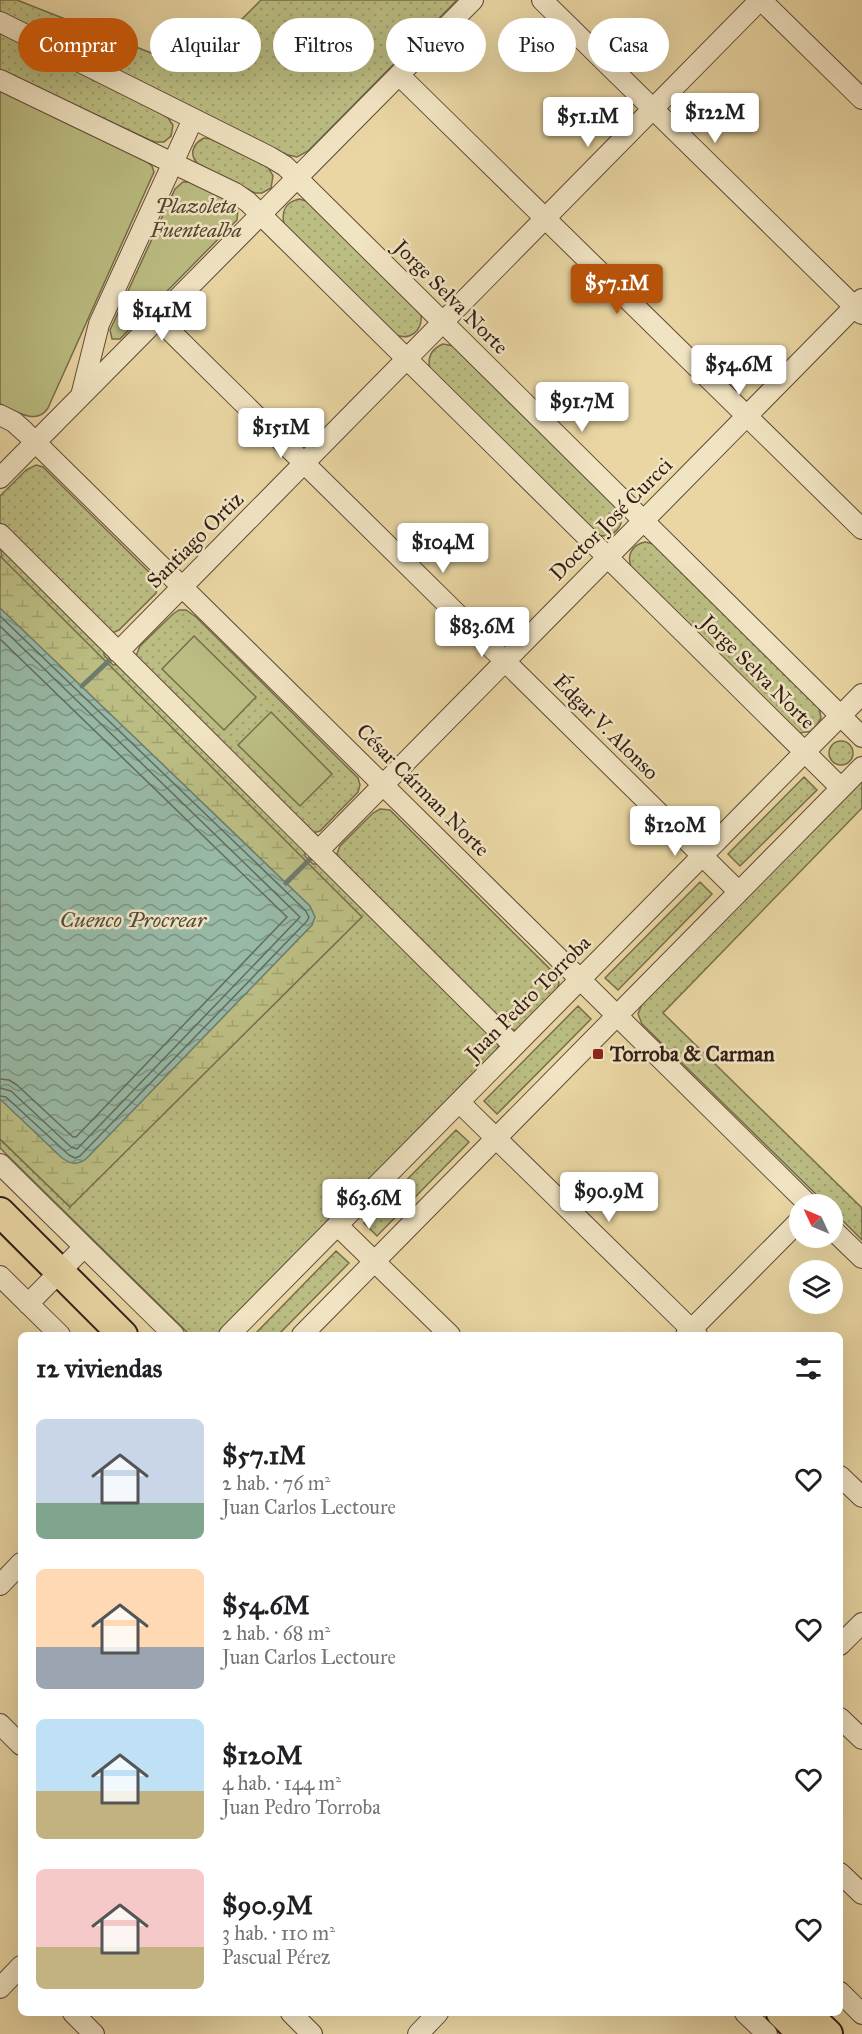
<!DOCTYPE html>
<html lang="es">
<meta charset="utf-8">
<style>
body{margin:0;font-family:"IM FELL Great Primer",serif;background:#f6f6f6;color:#202124;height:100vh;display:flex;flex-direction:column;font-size:22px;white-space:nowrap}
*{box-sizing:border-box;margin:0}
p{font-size:20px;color:#757577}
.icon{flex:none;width:33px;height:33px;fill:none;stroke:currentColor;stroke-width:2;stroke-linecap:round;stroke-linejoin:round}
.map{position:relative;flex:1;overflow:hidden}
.sheet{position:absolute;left:18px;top:1332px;width:825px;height:684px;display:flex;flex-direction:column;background:#fff;border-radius:9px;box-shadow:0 6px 24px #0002}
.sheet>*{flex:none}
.guide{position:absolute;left:18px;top:18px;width:826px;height:54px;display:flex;gap:12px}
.needle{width:39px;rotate:314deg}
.controls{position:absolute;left:789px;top:1194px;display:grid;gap:12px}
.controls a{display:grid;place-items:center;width:54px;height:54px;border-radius:50%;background:#fff;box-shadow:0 6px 24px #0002;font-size:30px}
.price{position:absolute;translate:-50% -51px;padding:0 14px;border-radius:6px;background:#fff;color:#222;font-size:20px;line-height:39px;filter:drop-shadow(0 2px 3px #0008)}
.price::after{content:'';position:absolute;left:50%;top:36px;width:18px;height:14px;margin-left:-9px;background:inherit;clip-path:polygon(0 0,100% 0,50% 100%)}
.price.current{background:#b45309;color:#fff}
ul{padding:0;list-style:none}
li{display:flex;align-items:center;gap:18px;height:150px;padding:0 18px}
li span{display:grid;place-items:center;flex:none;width:168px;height:120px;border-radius:9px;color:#555}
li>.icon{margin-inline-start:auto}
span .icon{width:72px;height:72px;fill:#fffc;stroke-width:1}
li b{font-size:26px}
h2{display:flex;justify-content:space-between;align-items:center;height:72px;padding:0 18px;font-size:26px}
.chip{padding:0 21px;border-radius:27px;background:#fff;box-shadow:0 6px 24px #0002;font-size:21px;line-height:54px}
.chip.current{background:#b45309;color:#fff}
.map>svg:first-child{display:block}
</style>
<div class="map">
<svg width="862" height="2034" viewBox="0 0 862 2034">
<defs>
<pattern id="grass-dots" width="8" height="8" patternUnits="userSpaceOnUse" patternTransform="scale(1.5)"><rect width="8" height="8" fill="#bbbd82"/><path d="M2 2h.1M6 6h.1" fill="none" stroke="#a1a26f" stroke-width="1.8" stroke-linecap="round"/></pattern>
<pattern id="wetland-marsh" width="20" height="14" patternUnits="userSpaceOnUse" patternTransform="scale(1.5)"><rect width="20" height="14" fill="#bbbd82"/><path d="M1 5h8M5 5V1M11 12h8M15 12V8" fill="none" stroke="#a1a26f"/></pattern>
<pattern id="water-waves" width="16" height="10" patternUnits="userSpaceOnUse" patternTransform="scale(1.5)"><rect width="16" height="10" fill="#97b9a6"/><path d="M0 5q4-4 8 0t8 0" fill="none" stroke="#7c9686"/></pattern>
</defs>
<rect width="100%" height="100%" fill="#e9d6a3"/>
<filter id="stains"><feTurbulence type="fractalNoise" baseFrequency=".00333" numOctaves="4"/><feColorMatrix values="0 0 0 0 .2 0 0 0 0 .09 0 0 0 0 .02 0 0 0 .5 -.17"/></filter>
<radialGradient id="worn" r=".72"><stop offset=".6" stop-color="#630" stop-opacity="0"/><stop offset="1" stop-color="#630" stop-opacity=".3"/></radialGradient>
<!-- grass -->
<path fill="url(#grass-dots)" stroke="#776d4c" stroke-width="1.5" d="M 0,0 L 17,0 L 192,69 L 261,0 L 457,0 L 308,151 L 297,157 L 284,154 L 0,13 Z
M 0,33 L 166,115 L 173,125 L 171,136 L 164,142 L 154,142 L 0,70 Z
M 204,138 L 211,139 L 268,167 L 273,176 L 271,188 L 262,193 L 255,193 L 198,164 C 189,155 192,144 204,138 Z
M 299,199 L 310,202 L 421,314 C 423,331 409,342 394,334 L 284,224 C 281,211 286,202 299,199 Z
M 443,344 L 454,346 L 620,510 C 626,527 613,539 597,535 L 430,369 C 427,357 431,349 443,344 Z
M 36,465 L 43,467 L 50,474 L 156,579 L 158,586 L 156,593 L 119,630 L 112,633 L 0,527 L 0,496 L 26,470 Z
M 0,542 L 104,646 L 104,655 L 113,665 L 123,664 L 305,846 L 305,856 L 313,864 L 323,864 L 499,1044 L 495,1054 L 216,1335 L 190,1335 L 0,1148 L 0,1139 L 70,1207 Z
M 645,542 L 654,544 L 819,707 L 821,718 L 813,731 L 799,733 L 632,570 C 626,556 631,545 645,542 Z
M 179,610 L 186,610 L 196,617 L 358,778 L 360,785 L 358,792 L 320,831 L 313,833 L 136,656 L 140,646 L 173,614 Z
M829 753a12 12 0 1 1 24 0a12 12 0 1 1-24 0Z
M 804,777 L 817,790 L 740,866 L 728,854 Z
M 862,781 L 862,808 L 663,1013 L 862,1208 L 862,1240 L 833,1211 L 832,1204 L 826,1204 L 642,1024 L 638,1014 L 642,1004 Z
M 380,809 L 390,810 L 557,976 L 559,983 L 557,990 L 519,1029 L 511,1031 L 336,856 L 340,846 L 373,813 Z
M 700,882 L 712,894 L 618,990 L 605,978 Z
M 578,1006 L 591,1019 L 497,1114 L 484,1101 Z
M 456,1130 L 469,1142 L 377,1236 L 364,1223 Z
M 336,1251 L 349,1263 L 278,1335 L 254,1335 Z"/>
<!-- wetland -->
<path fill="url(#wetland-marsh)" stroke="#776d4c" stroke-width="1.5" d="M 0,556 L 362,917 L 70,1207 L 0,1139 Z"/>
<!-- green -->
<path fill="#bbbd82" stroke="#776d4c" stroke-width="1.5" d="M 0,90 L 146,161 L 152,166 L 154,172 L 48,408 C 37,426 15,411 0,404 Z
M 183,182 L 190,182 L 234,203 L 238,209 L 237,220 L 120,339 L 112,339 L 110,330 L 175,189 Z
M 194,636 L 256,697 L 224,730 L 162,669 Z
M 271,712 L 332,774 L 300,806 L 238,745 Z"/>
<!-- water -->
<path fill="url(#water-waves)" stroke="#6f7b6c" stroke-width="1.5" d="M 0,608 L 310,906 L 315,917 L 312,925 L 87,1158 C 78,1166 71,1164 62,1158 L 0,1099 Z"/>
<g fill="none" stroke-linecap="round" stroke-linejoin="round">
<!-- shore -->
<path stroke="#656b5e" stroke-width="1.5" d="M 0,616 L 305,910 L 309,917 L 307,921 L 80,1156 L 75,1158 L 69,1155 L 6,1097 L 0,1096
M 0,626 L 300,917 L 77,1149 L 71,1147 L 11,1091 L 0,1088
M 0,639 L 287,917 L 76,1137 L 73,1137 L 17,1085 L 9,1080 L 0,1079"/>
<!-- stream -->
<path stroke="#6f7b6c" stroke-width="5" d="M 82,686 L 115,655
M 286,883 L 315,854"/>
<!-- minor casing -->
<g stroke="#604b38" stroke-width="22">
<path id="minor" d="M 542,0 L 862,314
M 761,0 L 862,99
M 0,22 L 270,157 L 285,166 L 862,737
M 399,75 L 862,529
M 0,80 L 235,193 L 248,202 L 841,788
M 158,319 L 739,892
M 81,396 L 99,324 L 193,119
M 0,415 L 14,422 L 25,432 L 808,1204
M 0,478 L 473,0
M 0,534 L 514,1046
M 118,652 L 760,0
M 318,851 L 862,299
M 459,1102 L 697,1335
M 0,1164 L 174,1335
M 337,1225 L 450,1335
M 832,1229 L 862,1258
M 0,1276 L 60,1335
M 28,1304 L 84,1247
M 229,1335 L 862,694
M 302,1335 L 862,767
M 686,1335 L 800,1220
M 840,1476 L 862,1497
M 0,1585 L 21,1563
M 840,1645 L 862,1623
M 840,1718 L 862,1739
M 0,1724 L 21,1745
M 840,1873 L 862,1894
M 0,1988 L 21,1966
M 840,1992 L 862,2014
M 73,2013 L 94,2034
M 291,2013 L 312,2034
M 745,2013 L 767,2034
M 418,2034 L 438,2013"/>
</g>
<!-- highway casing -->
<g stroke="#331d15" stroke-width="32">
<path id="highway" d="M 0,1212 L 123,1335
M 781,2013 L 802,2034
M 806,2013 L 828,2034"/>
</g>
<!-- minor -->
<use href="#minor" stroke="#f1e4c3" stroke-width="20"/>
<!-- highway -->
<use href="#highway" stroke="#e9d6a3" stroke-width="28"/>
</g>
<!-- markers -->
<rect fill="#8f2418" stroke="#f1e4c3" stroke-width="2" x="592" y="1048" width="12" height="12" rx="3"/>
<g text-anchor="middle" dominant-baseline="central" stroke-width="5" stroke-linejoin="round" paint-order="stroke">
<!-- park labels -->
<g font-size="21" font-style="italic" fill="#554530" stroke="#f1e4c3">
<text x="196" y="206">Plazoleta<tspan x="196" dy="24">Fuentealba</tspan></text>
</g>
<!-- street labels -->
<g font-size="21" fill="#331d15" stroke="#f1e4c3">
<text transform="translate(451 297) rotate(45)">Jorge Selva Norte</text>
<text transform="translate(611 519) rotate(-45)">Doctor José Curcci</text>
<text transform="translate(195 540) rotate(-45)">Santiago Ortiz</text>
<text transform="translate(758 672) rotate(45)">Jorge Selva Norte</text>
<text transform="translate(606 727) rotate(45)">Édgar V. Alonso</text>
<text transform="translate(423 790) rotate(45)">César Cárman Norte</text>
<text transform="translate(528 998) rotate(-45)">Juan Pedro Torroba</text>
</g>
<!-- poi labels -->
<g font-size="21" font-weight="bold" fill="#331d15" stroke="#f1e4c3" text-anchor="start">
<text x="610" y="1054">Torroba &amp; Carman</text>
</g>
<!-- water labels -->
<g font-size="22" font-style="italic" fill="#514c40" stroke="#f1e4c3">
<text x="133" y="919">Cuenco Procrear</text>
</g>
</g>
<rect width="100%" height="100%" filter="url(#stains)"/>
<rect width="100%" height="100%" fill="url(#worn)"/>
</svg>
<div class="controls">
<a><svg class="needle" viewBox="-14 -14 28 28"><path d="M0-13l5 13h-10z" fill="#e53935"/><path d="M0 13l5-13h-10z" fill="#757577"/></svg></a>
<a><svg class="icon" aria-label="layers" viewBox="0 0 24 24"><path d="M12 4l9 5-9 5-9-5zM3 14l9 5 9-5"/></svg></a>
</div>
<b class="price" style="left:715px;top:144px">$122M</b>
<b class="price" style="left:588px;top:148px">$51.1M</b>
<b class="price current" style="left:617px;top:315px">$57.1M</b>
<b class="price" style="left:162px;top:342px">$141M</b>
<b class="price" style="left:739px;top:396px">$54.6M</b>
<b class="price" style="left:582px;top:433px">$91.7M</b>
<b class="price" style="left:281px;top:459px">$151M</b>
<b class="price" style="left:443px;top:574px">$104M</b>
<b class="price" style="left:482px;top:658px">$83.6M</b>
<b class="price" style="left:675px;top:857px">$120M</b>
<b class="price" style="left:609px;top:1223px">$90.9M</b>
<b class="price" style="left:369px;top:1230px">$63.6M</b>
<div class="guide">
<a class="chip current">Comprar</a>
<a class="chip">Alquilar</a>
<a class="chip">Filtros</a>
<a class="chip">Nuevo</a>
<a class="chip">Piso</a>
<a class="chip">Casa</a>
</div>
<section class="sheet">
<h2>12 viviendas<svg class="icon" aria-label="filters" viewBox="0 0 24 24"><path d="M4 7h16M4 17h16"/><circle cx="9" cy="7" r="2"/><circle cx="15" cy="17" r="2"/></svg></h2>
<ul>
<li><span style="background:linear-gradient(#c9d6e8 70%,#7fa58c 0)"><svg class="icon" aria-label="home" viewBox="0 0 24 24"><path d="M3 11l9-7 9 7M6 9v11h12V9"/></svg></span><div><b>$57.1M</b><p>2 hab. · 76 m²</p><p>Juan Carlos Lectoure</p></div><svg class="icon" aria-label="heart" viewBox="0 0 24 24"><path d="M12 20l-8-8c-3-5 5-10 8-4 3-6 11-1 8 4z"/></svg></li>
<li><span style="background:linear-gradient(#ffd9b3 65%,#9aa5b1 0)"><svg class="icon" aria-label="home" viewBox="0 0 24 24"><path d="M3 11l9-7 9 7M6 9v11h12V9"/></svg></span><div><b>$54.6M</b><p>2 hab. · 68 m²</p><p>Juan Carlos Lectoure</p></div><svg class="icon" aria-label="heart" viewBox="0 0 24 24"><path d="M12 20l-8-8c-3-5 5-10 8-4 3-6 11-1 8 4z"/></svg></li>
<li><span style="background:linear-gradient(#bfe0f5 60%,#c2b280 0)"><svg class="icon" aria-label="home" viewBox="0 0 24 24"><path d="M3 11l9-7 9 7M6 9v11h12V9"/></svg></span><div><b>$120M</b><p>4 hab. · 144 m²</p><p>Juan Pedro Torroba</p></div><svg class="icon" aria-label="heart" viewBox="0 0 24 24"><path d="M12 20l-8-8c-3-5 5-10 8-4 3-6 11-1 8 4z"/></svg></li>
<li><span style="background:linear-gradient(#f6c9c9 65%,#c2b280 0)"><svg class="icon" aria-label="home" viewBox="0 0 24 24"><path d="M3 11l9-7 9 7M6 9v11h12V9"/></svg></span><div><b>$90.9M</b><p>3 hab. · 110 m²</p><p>Pascual Pérez</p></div><svg class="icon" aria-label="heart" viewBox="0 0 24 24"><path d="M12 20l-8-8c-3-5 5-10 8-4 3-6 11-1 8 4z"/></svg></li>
</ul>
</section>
</div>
